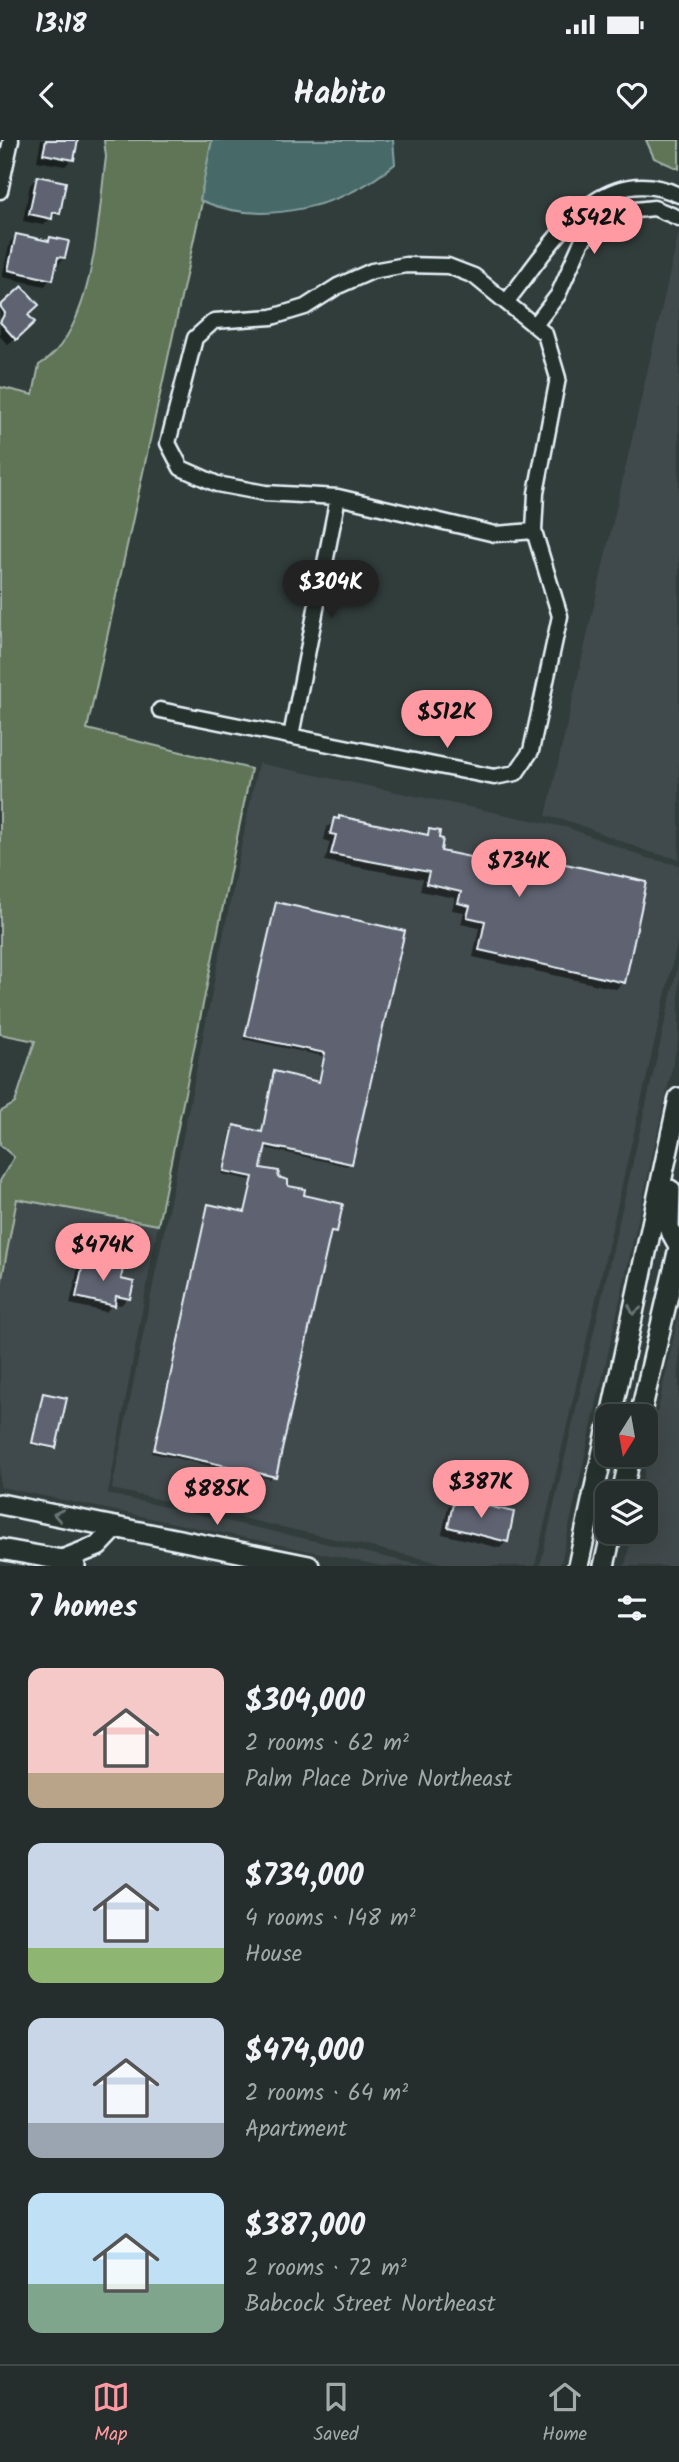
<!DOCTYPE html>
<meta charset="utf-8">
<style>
body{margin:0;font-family:Kalam,sans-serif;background:#313a38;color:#f1f3f6;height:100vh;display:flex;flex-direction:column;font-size:26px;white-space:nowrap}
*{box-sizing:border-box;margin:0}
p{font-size:23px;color:#a3a8a9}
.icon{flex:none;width:38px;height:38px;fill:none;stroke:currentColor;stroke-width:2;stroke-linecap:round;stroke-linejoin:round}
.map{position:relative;height:1426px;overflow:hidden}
.sheet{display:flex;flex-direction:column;background:#252e2c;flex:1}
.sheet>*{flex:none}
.needle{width:46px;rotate:191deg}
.buttons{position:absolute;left:595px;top:1264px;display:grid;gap:14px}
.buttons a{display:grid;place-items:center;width:63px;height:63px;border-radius:14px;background:#252e2c;box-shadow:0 7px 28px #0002,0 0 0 2px #424a48;font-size:35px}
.price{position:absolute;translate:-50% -60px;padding:0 16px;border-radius:24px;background:#ff9aa2;color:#111;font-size:23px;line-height:46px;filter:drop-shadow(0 2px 4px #0008)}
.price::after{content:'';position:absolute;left:50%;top:42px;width:21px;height:16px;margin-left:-10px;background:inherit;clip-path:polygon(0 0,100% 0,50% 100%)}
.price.current{background:#222;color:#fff}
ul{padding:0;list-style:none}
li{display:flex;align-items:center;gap:21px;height:175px;padding:0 28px}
li span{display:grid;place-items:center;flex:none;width:196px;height:140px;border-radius:14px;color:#555}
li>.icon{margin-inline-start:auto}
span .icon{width:84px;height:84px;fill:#fffc;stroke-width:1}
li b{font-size:30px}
h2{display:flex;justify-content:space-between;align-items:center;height:84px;padding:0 28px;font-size:30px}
.status{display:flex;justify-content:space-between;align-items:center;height:49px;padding:0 35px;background:#252e2c;direction:ltr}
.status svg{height:19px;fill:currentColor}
header{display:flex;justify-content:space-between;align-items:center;height:91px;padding:0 28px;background:#252e2c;font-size:32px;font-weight:800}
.menu{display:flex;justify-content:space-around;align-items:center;height:98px;border-top:2px solid #424a48;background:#252e2c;font-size:19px;color:#a3a8a9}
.menu a{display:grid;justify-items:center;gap:4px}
.menu .current{color:#ff9aa2}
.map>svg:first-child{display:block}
</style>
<div class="status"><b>13:18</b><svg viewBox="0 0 49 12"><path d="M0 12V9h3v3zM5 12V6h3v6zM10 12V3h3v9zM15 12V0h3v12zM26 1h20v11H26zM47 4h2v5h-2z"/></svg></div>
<header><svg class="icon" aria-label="back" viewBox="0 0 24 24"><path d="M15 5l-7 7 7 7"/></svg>Habito<svg class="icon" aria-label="heart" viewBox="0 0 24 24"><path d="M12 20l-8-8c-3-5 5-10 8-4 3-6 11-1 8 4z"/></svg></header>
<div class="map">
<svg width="679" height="1426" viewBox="0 0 679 1426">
<rect width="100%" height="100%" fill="#313d3b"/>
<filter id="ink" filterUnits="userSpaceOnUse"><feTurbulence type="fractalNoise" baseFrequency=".0143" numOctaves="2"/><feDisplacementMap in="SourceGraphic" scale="14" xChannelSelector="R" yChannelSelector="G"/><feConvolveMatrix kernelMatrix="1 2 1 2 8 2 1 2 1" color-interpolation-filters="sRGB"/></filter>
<g filter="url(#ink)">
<!-- built -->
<path fill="#3f494b" d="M 679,92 L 679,719 L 649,712 L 572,682 L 546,676 Z
M 258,623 L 569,688 L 647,718 L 679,725 L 679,795 L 535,1426 L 455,1426 L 112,1349 Z
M 679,821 L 679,897 L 561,1423 L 558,1426 L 540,1426 Z
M 17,1059 L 158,1085 L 108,1354 L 425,1426 L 382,1426 L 0,1347 L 0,1149 Z
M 679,1172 L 679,1426 L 625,1426 L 632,1391 L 646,1391 L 646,1353 L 640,1353 Z"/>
<!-- green -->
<path fill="#5e7457" stroke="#a3b2a8" stroke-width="2" d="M 104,0 L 212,0 L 200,60 L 202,62 L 87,589 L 251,629 L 158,1085 L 17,1059 L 0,1149 L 0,1041 L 14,1017 L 0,1005 L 0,972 L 15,963 L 35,901 L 0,894 L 0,247 L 33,255 L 39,225 C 95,192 98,76 106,17 Z
M 646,0 L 679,0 L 679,29 L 654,18 Z"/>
<!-- water -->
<path fill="#466b69" stroke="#87a1a2" stroke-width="2" d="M 212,0 L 393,0 L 395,24 C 344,67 262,88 200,60 Z"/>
<!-- shadow -->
<path fill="#0007" d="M 41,0 L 76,0 L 72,19 L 65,26 L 37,21 Z
M 37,38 L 58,73 L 43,85 L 23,81 L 30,45 Z
M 17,95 L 47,102 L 50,99 L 63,118 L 45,146 L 2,137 L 10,102 Z
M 21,149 L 26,175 L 33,182 L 8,205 L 0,196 L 0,168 Z
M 340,678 L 424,696 L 430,691 L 439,712 L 470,731 L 497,737 L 500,720 L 507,713 L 623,842 L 616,849 L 473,817 L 479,788 L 461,784 L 464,772 L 452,770 L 455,758 L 420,751 L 423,739 L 325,721 L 330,702 L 324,700 L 327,687 Z
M 276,764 L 403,792 L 350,1023 L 347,1026 L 264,1008 L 259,1029 L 302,1056 L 335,1091 L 329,1094 L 271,1339 L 152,1313 L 206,1069 L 209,1066 L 243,1074 L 251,1040 L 222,1034 L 231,990 L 235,987 L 261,993 L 275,933 L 317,943 L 323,916 L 243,899 Z
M 85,1121 L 118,1140 L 128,1158 L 121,1165 L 113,1163 L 106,1172 L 70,1164 L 78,1128 Z
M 43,1255 L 54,1307 L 53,1309 L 31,1305 Z
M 455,1360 L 507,1401 L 500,1408 L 442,1394 L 448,1367 Z"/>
<!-- building -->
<path fill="#5f6471" stroke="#e8f1f8" stroke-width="2" d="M 46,0 L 78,0 L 74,20 L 43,14 Z
M 37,36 L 66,42 L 60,74 L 53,72 L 52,79 L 29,74 Z
M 16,94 L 49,101 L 50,97 L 69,101 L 65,118 L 58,117 L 53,140 L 8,130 Z
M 22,146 L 39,165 L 28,175 L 35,182 L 16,200 L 0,182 L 5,173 L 0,166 Z
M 339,676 L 428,695 L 429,689 L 440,691 L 439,698 L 443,699 L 441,711 L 475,718 L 472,730 L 501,736 L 507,711 L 647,742 L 625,843 L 479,810 L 485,781 L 467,777 L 470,766 L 458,763 L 461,752 L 426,744 L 429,732 L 331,714 L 336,695 L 330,694 L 334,678 L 339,679 Z
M 276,762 L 405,791 L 352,1024 L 266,1005 L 261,1028 L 279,1031 L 278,1037 L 288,1040 L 288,1046 L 305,1049 L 304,1055 L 343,1064 L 337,1092 L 331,1091 L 276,1337 L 154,1310 L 208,1064 L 245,1072 L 253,1037 L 224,1031 L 234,985 L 262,992 L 274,931 L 319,942 L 325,913 L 245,896 Z
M 84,1119 L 123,1128 L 121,1139 L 134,1142 L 130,1159 L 116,1156 L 115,1166 L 76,1157 Z
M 43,1253 L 67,1258 L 56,1308 L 32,1303 Z
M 454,1358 L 514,1372 L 508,1402 L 448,1387 Z"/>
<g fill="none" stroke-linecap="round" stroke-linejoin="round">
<!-- minor casing -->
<g stroke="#e8f1f8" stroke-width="19">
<path id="minor" d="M 0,51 L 11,0
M 406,125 L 448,126 L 474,136 L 545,194 L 558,238 L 536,353 L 534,391 L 495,394 L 338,357 L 265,353 L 217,344 L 181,328 L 168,303 L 195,198 L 214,181 L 272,177 L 305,167 L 338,146 L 372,131 Z
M 507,161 C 550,108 598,17 679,55
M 535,185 L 558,155 L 582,101 L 598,83 L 626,71 L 654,68 L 679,78
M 160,570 L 494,637 L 516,633 L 531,611 L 560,476 L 534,391
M 291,596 L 338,357"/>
</g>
<!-- secondary casing -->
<g stroke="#e8f1f8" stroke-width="24">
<path id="secondary" d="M 670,1050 L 669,1088 L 679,1106
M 611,1276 L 679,958
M 640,1276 L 679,1108
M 622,1353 L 631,1314
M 0,1364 L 309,1426
M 0,1409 L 62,1420 L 75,1426
M 62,1420 L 98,1406 L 116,1387
M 578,1426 L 607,1292
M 604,1426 L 612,1391"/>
</g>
<!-- minor -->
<use href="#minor" stroke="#26332d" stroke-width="14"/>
<!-- secondary -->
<use href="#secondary" stroke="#26332d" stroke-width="19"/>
</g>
<!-- one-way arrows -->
<defs><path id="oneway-chevron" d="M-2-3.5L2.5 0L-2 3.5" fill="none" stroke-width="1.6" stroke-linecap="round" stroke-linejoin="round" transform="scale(1.75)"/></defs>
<g stroke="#6a7674">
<use href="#oneway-chevron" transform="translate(634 1170) rotate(102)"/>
<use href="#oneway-chevron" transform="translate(58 1375) rotate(-169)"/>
</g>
</g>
</svg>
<div class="buttons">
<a><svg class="needle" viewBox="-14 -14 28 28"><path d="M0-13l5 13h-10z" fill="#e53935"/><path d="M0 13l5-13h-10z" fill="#a3a8a9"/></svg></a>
<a><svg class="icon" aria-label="layers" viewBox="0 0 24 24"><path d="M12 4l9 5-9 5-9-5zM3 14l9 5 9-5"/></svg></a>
</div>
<b class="price" style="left:594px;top:116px">$542K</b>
<b class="price current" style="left:331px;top:480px">$304K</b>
<b class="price" style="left:447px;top:610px">$512K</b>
<b class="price" style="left:519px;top:759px">$734K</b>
<b class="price" style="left:103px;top:1143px">$474K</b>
<b class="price" style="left:481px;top:1380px">$387K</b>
<b class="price" style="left:217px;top:1387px">$885K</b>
</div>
<section class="sheet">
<h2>7 homes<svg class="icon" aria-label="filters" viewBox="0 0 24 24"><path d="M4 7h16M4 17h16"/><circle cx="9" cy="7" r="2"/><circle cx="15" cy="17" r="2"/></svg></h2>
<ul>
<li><span style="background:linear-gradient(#f6c9c9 75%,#b9a48a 0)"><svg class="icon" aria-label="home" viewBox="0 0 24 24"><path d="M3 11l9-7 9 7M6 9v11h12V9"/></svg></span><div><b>$304,000</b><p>2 rooms · 62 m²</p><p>Palm Place Drive Northeast</p></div></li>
<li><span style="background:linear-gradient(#c9d6e8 75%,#8fb573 0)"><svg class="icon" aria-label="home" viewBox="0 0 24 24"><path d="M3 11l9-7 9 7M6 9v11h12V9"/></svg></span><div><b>$734,000</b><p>4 rooms · 148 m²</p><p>House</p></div></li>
<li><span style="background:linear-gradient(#c9d6e8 75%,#9aa5b1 0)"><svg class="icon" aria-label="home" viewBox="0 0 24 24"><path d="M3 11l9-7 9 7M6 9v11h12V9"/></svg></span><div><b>$474,000</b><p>2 rooms · 64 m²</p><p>Apartment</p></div></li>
<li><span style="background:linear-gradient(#bfe0f5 65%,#7fa58c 0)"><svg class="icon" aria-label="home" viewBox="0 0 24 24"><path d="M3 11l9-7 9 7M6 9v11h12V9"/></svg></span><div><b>$387,000</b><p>2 rooms · 72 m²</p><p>Babcock Street Northeast</p></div></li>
</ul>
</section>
<nav class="menu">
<a class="current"><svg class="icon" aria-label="map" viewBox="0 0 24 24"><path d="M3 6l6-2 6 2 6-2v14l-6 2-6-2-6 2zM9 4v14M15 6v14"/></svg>Map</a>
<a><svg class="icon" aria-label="saved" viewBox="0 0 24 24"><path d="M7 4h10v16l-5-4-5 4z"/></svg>Saved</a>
<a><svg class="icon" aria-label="home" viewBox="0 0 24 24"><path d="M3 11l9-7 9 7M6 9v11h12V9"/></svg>Home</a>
</nav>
